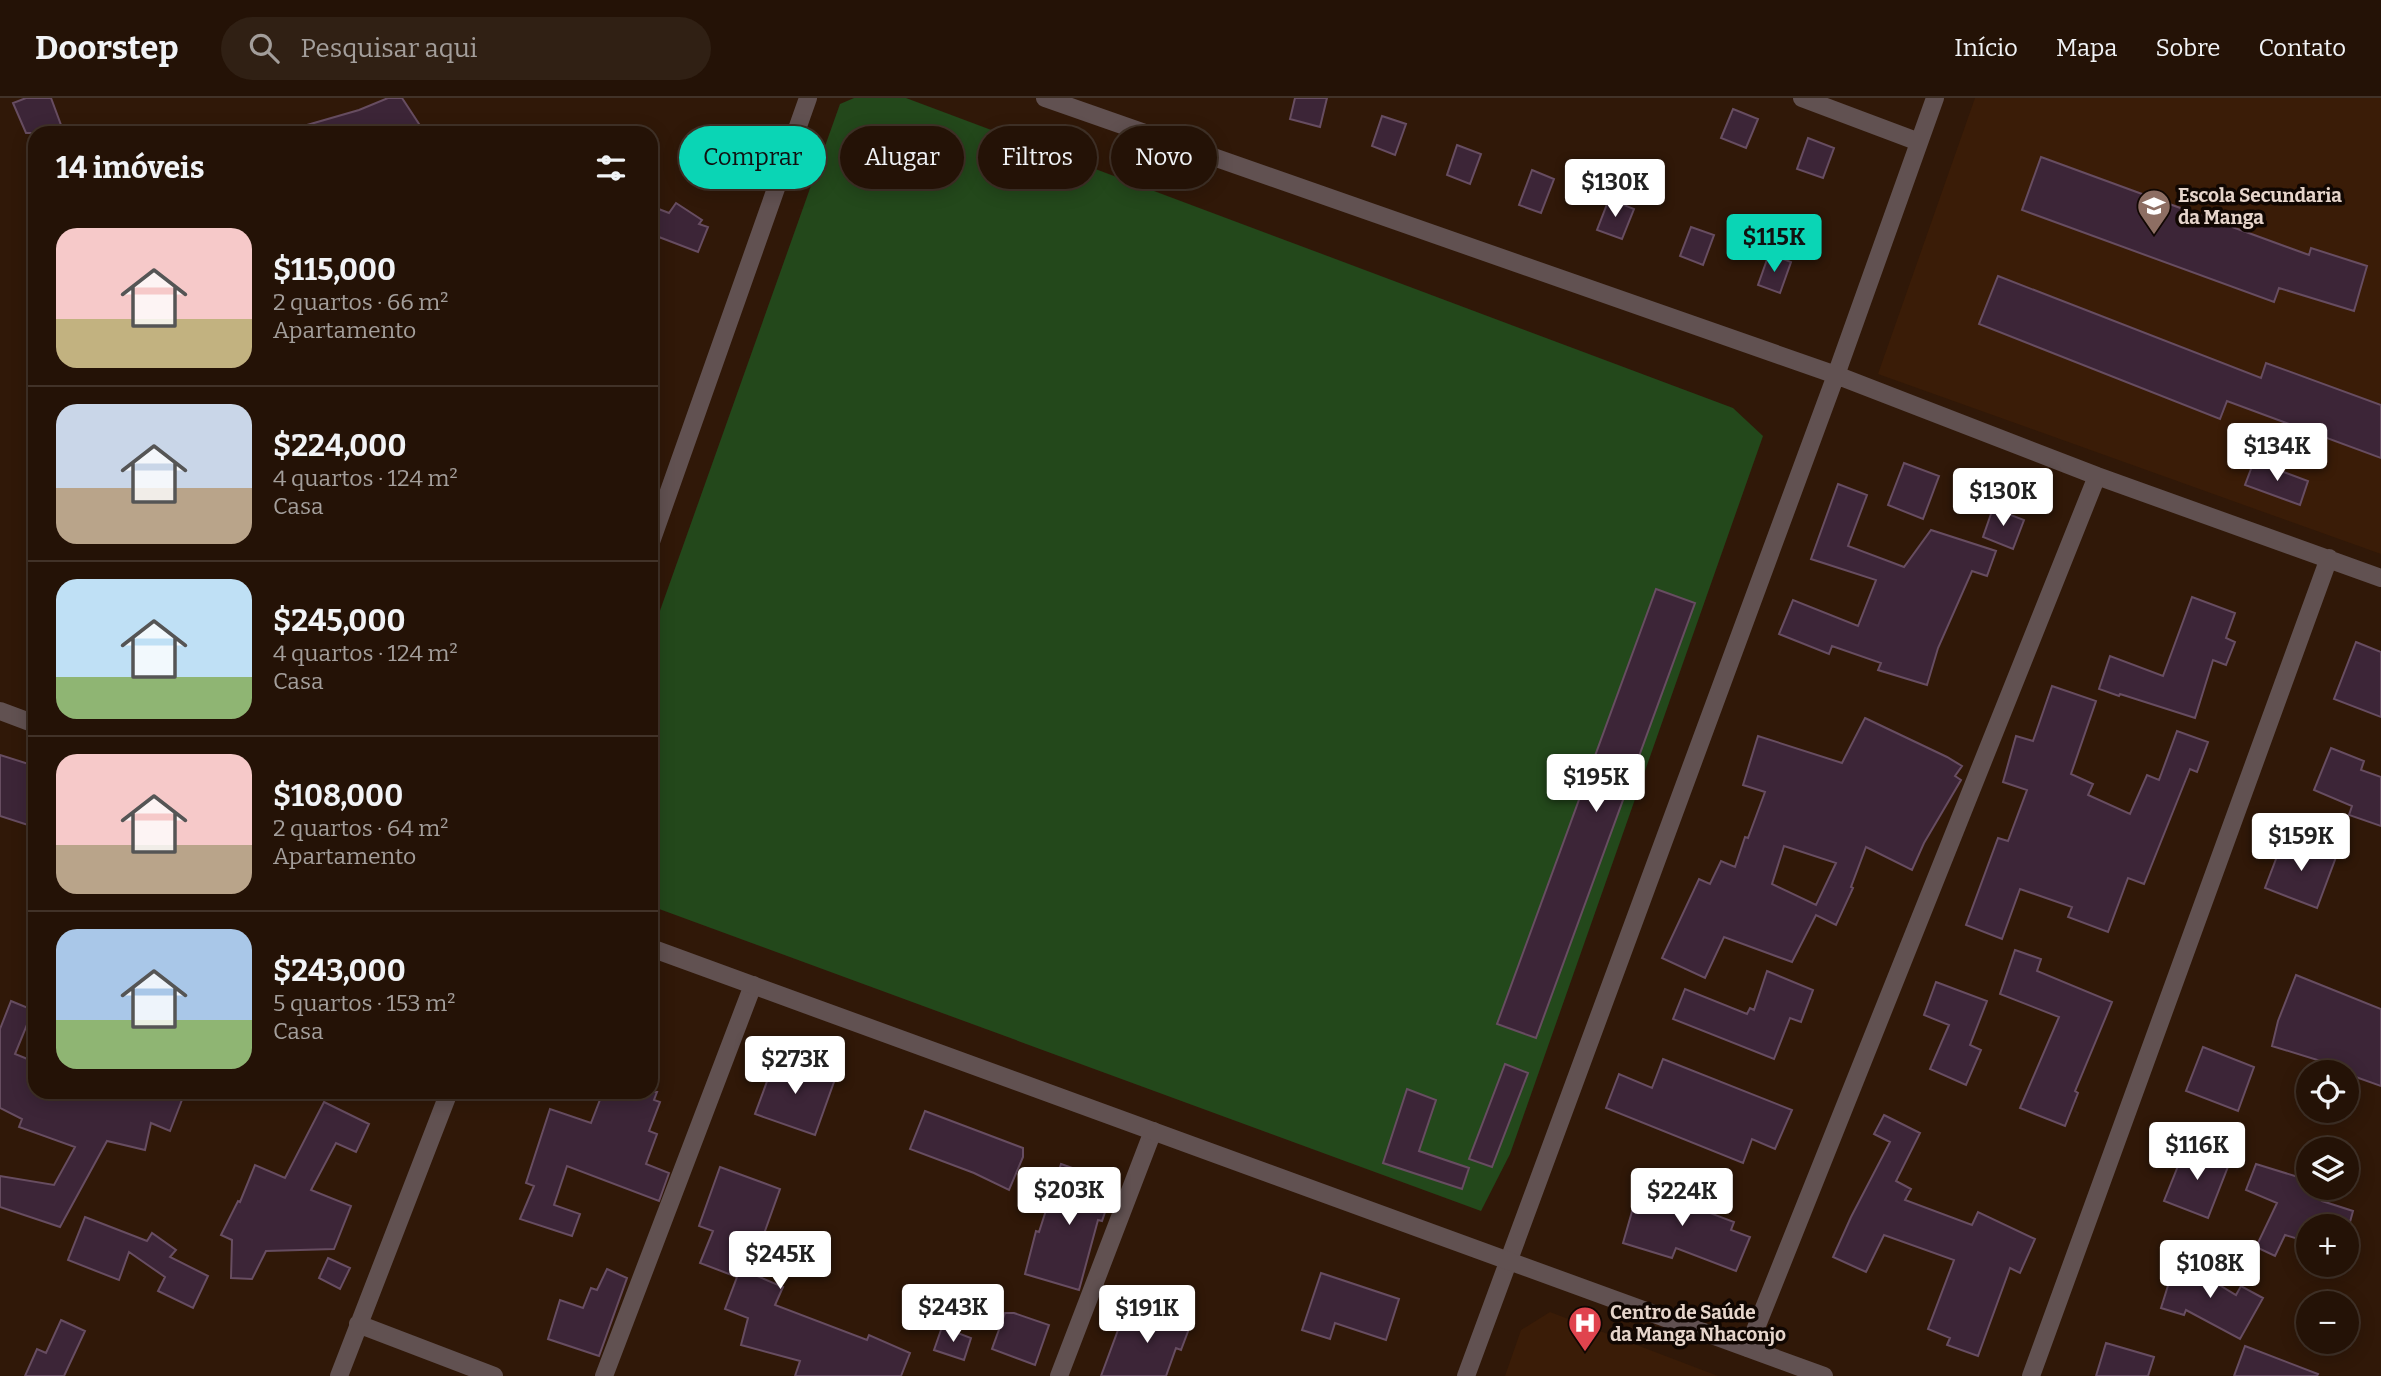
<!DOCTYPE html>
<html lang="pt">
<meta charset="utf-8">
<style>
body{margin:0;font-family:Bitter,serif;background:#302014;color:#f1f3f6;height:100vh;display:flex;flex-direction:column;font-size:26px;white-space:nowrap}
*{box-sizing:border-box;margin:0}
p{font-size:23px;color:#a39e9b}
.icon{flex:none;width:38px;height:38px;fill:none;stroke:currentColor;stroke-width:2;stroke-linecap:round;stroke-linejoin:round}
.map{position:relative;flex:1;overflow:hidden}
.sheet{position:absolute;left:28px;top:28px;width:630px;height:973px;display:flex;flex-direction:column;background:#241206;border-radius:21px;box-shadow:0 4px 18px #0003,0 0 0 2px #413228}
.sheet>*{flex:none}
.hud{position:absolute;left:679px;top:28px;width:665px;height:63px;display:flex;gap:14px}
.fabs{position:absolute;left:2296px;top:962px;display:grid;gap:14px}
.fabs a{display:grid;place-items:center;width:63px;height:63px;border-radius:50%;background:#241206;box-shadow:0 4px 18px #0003,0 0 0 2px #413228;font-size:35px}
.price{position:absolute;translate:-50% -60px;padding:0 16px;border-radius:7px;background:#fff;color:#222;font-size:23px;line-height:46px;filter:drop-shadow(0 2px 4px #0008)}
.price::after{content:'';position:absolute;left:50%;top:42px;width:21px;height:16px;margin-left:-10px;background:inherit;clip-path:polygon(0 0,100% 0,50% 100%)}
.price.on{background:#0ad5b5;color:#111}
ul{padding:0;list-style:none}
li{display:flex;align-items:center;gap:21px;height:175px;padding:0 28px}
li+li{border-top:2px solid #413228}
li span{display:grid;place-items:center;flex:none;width:196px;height:140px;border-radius:21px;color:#555}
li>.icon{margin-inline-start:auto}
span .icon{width:84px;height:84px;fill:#fffc;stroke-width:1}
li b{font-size:30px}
h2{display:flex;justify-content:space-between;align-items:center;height:84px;padding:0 28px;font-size:30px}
.tag{padding:0 24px;border-radius:32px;background:#241206;box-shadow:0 4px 18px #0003,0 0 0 2px #413228;font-size:24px;line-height:63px}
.tag.on{background:#0ad5b5;color:#111}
header{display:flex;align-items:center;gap:42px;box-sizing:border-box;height:98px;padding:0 35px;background:#241206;border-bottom:2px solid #413228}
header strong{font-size:33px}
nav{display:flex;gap:38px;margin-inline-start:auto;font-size:24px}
.search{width:490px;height:63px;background:#302014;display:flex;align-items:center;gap:18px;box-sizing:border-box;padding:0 24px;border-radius:38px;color:#a39e9b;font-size:26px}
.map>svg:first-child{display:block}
</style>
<header>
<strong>Doorstep</strong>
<div class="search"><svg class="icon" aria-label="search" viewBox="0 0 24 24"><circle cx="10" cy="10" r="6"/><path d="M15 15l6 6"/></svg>Pesquisar aqui</div>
<nav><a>Início</a><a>Mapa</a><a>Sobre</a><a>Contato</a></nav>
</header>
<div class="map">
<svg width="2381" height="1278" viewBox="0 0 2381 1278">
<rect width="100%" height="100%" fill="#301808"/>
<!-- built -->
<path fill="#3a1c07" d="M 1975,0 L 2381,0 L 2381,456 L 1878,276 Z
M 1550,1214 L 1718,1278 L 1505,1278 L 1521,1232 Z"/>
<!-- green -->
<path fill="#23481b" d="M 854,0 L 906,0 L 1733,310 L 1763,338 L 1510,1056 L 1481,1113 L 651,808 L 651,538 L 840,6 Z"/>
<!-- building -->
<path fill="#3c2537" stroke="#674d61" stroke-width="2" fill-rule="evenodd" d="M 26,0 L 51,0 L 64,35 L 26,35 L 13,5 Z
M 388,0 L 402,0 L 425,35 L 301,35 L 300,29 L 359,12 Z
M 1295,0 L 1327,0 L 1320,29 L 1290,21 Z
M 1733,11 L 1758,21 L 1746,50 L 1721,40 Z
M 1382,18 L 1406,26 L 1395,57 L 1372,48 Z
M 1808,40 L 1834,50 L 1823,80 L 1797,71 Z
M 1457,47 L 1481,56 L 1470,86 L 1447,77 Z
M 2041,59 L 2309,157 L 2311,150 L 2367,168 L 2354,213 L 2279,190 L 2274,204 L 2022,112 Z
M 1532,72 L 1554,81 L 1541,115 L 1519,107 Z
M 1609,101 L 1634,111 L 1622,141 L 1597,132 Z
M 676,105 L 702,122 L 699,126 L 708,129 L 698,154 L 651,136 L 651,108 L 669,115 Z
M 1691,129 L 1714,137 L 1703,167 L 1680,158 Z
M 1769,156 L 1791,164 L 1780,195 L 1758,187 Z
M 1998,178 L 2261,280 L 2266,265 L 2381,307 L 2381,360 L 2227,303 L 2220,321 L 1979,226 Z
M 2254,363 L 2308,383 L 2300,407 L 2245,387 Z
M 1904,365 L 1939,378 L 1923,421 L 1888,407 Z
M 1838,386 L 1867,397 L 1848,448 L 1904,469 L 1931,432 L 1996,453 L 1987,478 L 1972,473 L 1938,550 L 1927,587 L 1878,572 L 1881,565 L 1832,548 L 1829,556 L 1779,536 L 1793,502 L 1858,528 L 1876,482 L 1811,461 Z
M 1993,410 L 2024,422 L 2013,451 L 1983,439 Z
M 1656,491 L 1695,505 L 1536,940 L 1497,926 Z
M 2192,499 L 2235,515 L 2226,540 L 2235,544 L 2226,567 L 2213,562 L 2195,620 L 2120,596 L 2119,598 L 2099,591 L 2110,558 L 2163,578 Z
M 2356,544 L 2381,554 L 2381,619 L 2334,601 Z
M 2052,588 L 2096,603 L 2071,676 L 2093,686 L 2088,697 L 2130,716 L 2147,677 L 2159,682 L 2177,633 L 2208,644 L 2197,674 L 2190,671 L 2144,786 L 2128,780 L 2108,834 L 2068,819 L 2072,809 L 2020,791 L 2002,841 L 1966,827 L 1998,740 L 2008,743 L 2027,692 L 2003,684 L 2016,638 L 2033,643 Z
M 1865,620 L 1947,659 L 1962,668 L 1955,678 L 1961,682 L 1924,745 L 1912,772 L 1866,749 L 1851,789 L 1853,790 L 1836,827 L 1816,817 L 1792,864 L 1724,839 L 1705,880 L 1662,860 L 1699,781 L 1710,786 L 1721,763 L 1735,769 L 1745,739 L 1748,740 L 1765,694 L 1743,687 L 1758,638 L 1842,665 ZM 1784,748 L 1836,765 L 1816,807 L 1772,786 Z
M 2331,650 L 2364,663 L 2361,672 L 2381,679 L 2381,728 L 2349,717 L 2352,708 L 2314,692 Z
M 0,657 L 35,668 L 35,704 L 28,727 L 0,718 Z
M 2284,740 L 2336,759 L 2317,810 L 2265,790 Z
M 2015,852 L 2041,861 L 2037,873 L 2112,904 L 2075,993 L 2078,995 L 2065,1028 L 2020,1010 L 2059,919 L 2000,896 Z
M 1767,873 L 1813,892 L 1801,924 L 1790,920 L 1774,961 L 1673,921 L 1685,891 L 1747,916 L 1750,910 L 1754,912 Z
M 2296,877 L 2381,911 L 2381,988 L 2339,973 L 2340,969 L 2272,948 L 2278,923 Z
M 1936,884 L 1987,903 L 1970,947 L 1981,952 L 1966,987 L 1930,971 L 1949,927 L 1924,917 Z
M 11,903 L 33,912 L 15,956 L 35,964 L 35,994 L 185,994 L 170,1033 L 151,1025 L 145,1052 L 107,1043 L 60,1129 L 0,1109 L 0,1078 L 54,1087 L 75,1049 L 19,1029 L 22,1021 L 0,1010 L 0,931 Z
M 2203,949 L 2254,969 L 2238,1013 L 2186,993 Z
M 776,959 L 835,981 L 815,1037 L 755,1016 Z
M 1663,961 L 1792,1012 L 1775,1051 L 1752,1041 L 1743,1065 L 1606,1010 L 1619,976 L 1652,990 Z
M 1505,966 L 1528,975 L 1492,1069 L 1469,1061 Z
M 1407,991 L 1436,1002 L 1419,1053 L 1469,1070 L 1462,1091 L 1383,1065 Z
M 603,994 L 657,994 L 654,1002 L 660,1004 L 649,1033 L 657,1036 L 646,1066 L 669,1075 L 659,1103 L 567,1068 L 554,1107 L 580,1116 L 572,1138 L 520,1121 L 534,1088 L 526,1085 L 550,1011 L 591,1025 Z
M 324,1004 L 369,1026 L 356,1054 L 336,1045 L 311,1092 L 351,1108 L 334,1151 L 266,1153 L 252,1181 L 231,1180 L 232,1142 L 221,1137 L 238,1103 L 240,1104 L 255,1067 L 285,1080 Z
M 925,1013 L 1023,1050 L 1023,1059 L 1009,1092 L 974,1075 L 910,1051 Z
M 1884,1017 L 1920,1035 L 1896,1083 L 1911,1091 L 1905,1102 L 1972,1127 L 1978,1114 L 2035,1141 L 2020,1175 L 2010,1170 L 1978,1258 L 1947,1247 L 1950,1240 L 1928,1231 L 1954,1162 L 1884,1137 L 1866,1174 L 1833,1159 L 1851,1119 L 1890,1044 L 1874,1036 Z
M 2186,1048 L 2229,1066 L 2208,1120 L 2164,1103 Z
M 1061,1066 L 1115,1085 L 1102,1123 L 1098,1122 L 1079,1192 L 1025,1176 L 1036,1133 L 1039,1134 Z
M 2256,1066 L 2308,1082 L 2308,1090 L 2326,1090 L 2322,1103 L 2353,1113 L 2347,1135 L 2347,1129 L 2308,1129 L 2308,1144 L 2285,1137 L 2275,1158 L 2256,1149 L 2277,1105 L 2246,1092 Z
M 720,1069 L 780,1091 L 750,1175 L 783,1189 L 775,1207 L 867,1242 L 869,1237 L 910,1255 L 901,1278 L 795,1278 L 800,1263 L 741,1247 L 748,1220 L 725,1211 L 737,1179 L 700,1165 L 713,1133 L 699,1128 Z
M 1641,1082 L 1697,1099 L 1694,1109 L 1734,1124 L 1731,1132 L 1750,1139 L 1736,1173 L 1676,1150 L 1672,1160 L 1623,1145 Z
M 85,1119 L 147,1143 L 152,1135 L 176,1152 L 170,1159 L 208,1178 L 193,1210 L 158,1193 L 165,1179 L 129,1154 L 119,1182 L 68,1162 Z
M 328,1160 L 350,1170 L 340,1191 L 319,1180 Z
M 2176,1162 L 2199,1169 L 2198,1174 L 2236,1197 L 2241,1188 L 2263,1200 L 2240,1241 L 2186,1212 L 2184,1217 L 2161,1210 Z
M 607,1171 L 627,1180 L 599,1258 L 548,1241 L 560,1202 L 583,1210 L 591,1190 L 597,1192 Z
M 1321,1175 L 1399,1201 L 1386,1242 L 1335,1225 L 1330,1241 L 1302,1232 Z
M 1162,1208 L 1193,1220 L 1181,1252 L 1176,1250 L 1166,1278 L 1101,1278 L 1121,1224 L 1127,1226 L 1130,1218 L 1154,1228 Z
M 1005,1215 L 1014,1215 L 1049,1227 L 1035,1267 L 992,1251 Z
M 61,1222 L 85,1233 L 64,1278 L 25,1278 L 37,1251 L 46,1255 Z
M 942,1229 L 971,1240 L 964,1262 L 934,1252 Z
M 2106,1245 L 2154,1259 L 2148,1278 L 2096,1278 Z
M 2245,1248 L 2318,1276 L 2317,1278 L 2234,1278 Z"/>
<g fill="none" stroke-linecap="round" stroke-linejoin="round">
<!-- minor -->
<path stroke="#615151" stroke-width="18" d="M 1045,0 L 1836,277 L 2097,378 L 2381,480
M 1802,0 L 1919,44
M 358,1226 L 494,1278
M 1748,1250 L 2097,378
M 339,1278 L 449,994
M 604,1278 L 753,887
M 1059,1278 L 1153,1033
M 1466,1278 L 1836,277 L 1935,0
M 2031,1278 L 2329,460"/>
<!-- tertiary -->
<path stroke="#615151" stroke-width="18" d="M 651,444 L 808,0
M 0,613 L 35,626
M 651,850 L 1824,1278"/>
</g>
<!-- icons -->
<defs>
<g id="school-pin" transform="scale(1.75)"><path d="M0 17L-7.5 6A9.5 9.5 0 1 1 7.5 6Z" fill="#8d6e63" stroke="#110702"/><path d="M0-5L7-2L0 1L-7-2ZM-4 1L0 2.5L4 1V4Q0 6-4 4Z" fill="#fff"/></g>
<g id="hospital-pin" transform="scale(1.75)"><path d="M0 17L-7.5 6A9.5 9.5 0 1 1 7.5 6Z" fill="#e0444e" stroke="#110702"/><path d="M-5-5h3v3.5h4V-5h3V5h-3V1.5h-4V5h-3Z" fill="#fff"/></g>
</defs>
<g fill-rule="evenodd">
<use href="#school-pin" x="2154" y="108"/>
<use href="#hospital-pin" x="1585" y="1225"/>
</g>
<g text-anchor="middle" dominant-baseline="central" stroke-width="7" stroke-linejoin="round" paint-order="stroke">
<!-- poi labels -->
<g font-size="19" font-weight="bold" fill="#e6d5cb" stroke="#110702" text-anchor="start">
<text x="2178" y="97">Escola Secundaria<tspan x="2178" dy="22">da Manga</tspan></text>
<text x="1610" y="1214">Centro de Saúde<tspan x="1610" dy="22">da Manga Nhaconjo</tspan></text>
</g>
</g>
</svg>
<div class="fabs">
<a><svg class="icon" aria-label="locate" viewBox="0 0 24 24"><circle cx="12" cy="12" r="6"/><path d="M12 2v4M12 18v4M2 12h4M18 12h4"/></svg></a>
<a><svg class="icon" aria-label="layers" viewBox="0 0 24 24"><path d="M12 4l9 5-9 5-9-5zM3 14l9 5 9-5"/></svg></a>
<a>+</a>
<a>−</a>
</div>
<b class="price" style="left:1615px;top:121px">$130K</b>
<b class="price on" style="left:1774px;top:176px">$115K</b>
<b class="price" style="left:2277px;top:385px">$134K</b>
<b class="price" style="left:2003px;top:430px">$130K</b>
<b class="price" style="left:1596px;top:716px">$195K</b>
<b class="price" style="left:2301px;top:775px">$159K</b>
<b class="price" style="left:795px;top:998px">$273K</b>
<b class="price" style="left:2197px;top:1084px">$116K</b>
<b class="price" style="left:1069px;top:1129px">$203K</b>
<b class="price" style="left:1682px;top:1130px">$224K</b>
<b class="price" style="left:780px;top:1193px">$245K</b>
<b class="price" style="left:2210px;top:1202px">$108K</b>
<b class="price" style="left:953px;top:1246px">$243K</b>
<b class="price" style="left:1147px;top:1247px">$191K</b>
<div class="hud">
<a class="tag on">Comprar</a>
<a class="tag">Alugar</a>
<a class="tag">Filtros</a>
<a class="tag">Novo</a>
</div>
<section class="sheet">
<h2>14 imóveis<svg class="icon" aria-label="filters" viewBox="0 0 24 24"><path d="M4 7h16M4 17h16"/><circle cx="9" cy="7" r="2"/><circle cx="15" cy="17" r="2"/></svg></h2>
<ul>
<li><span style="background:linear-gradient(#f6c9c9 65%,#c2b280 0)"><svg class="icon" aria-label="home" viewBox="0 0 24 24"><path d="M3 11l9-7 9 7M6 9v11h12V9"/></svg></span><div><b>$115,000</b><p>2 quartos · 66 m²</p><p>Apartamento</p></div></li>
<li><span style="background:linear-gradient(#c9d6e8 60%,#b9a48a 0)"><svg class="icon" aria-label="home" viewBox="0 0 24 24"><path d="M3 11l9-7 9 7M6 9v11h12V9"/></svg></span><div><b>$224,000</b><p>4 quartos · 124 m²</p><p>Casa</p></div></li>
<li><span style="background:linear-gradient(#bfe0f5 70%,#8fb573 0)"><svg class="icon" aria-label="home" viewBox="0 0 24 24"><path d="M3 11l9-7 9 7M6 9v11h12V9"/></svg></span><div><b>$245,000</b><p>4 quartos · 124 m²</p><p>Casa</p></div></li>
<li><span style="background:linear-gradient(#f6c9c9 65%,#b9a48a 0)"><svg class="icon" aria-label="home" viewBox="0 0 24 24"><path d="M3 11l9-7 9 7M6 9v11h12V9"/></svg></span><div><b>$108,000</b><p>2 quartos · 64 m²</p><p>Apartamento</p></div></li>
<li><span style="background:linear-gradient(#a9c7e8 65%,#8fb573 0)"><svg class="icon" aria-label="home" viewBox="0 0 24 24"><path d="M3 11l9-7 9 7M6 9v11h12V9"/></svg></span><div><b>$243,000</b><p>5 quartos · 153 m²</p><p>Casa</p></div></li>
</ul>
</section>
</div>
